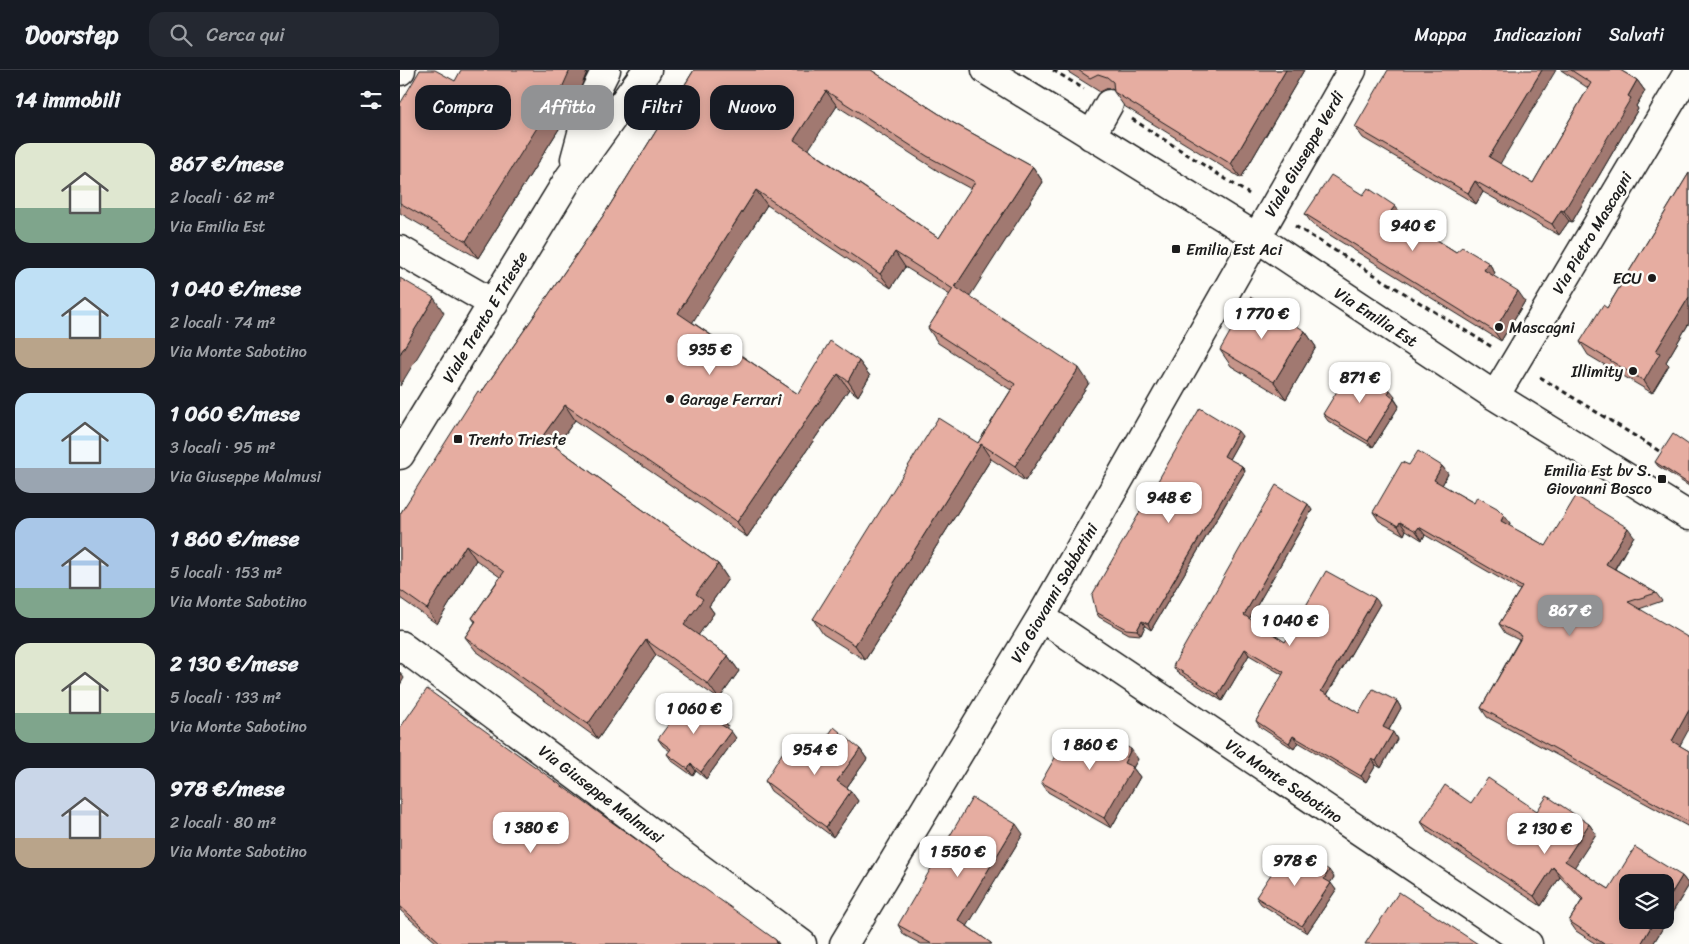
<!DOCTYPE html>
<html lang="it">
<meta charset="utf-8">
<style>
body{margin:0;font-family:Sriracha,sans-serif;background:#242831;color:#f1f3f6;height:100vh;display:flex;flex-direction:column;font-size:19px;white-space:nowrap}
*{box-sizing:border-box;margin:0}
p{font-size:16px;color:#9ea1a6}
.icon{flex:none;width:28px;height:28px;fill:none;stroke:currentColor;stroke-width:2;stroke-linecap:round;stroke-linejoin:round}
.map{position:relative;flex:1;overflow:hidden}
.details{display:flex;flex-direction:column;background:#171b24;width:400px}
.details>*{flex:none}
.banner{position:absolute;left:15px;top:15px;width:475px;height:45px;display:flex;gap:10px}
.controls{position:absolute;left:1219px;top:804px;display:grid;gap:10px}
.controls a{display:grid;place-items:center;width:55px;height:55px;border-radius:10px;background:#171b24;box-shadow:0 2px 12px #0003;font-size:25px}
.price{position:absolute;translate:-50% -42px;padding:0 11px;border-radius:10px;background:#fff;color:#222;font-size:16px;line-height:32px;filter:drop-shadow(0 1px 2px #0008)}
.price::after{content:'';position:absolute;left:50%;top:30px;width:15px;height:11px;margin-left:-8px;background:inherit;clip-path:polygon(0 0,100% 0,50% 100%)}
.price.active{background:#919294;color:#fff}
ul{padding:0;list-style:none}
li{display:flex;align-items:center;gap:15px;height:125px;padding:0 15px}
li span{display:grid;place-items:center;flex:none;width:140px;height:100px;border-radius:15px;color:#555}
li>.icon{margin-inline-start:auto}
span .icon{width:60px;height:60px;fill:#fffc;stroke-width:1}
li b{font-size:21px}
h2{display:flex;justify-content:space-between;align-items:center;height:60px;padding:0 15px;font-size:21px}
.chip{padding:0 18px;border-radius:15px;background:#171b24;box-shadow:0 2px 12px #0003;font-size:18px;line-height:45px}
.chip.active{background:#919294;color:#fff}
header{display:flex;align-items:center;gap:30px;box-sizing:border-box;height:70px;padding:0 25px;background:#171b24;border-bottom:1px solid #363941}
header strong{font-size:24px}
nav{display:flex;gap:28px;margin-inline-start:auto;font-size:18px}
.search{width:350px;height:45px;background:#242831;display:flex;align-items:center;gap:12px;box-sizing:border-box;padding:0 18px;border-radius:15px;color:#9ea1a6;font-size:19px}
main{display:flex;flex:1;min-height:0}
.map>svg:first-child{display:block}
</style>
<header>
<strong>Doorstep</strong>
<div class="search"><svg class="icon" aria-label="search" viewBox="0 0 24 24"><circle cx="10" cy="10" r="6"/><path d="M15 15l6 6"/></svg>Cerca qui</div>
<nav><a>Mappa</a><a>Indicazioni</a><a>Salvati</a></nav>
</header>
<main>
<section class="details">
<h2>14 immobili<svg class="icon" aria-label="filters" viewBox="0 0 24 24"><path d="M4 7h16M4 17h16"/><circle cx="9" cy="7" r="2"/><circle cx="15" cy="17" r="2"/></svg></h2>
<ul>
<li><span style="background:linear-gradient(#dfe7d0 65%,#7fa58c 0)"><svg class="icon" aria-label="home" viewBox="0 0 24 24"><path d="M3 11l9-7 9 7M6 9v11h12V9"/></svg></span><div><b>867 €/mese</b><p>2 locali · 62 m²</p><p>Via Emilia Est</p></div></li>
<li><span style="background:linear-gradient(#bfe0f5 70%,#b9a48a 0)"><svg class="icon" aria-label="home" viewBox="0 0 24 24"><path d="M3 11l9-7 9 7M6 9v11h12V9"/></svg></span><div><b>1 040 €/mese</b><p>2 locali · 74 m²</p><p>Via Monte Sabotino</p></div></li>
<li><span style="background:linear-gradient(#bfe0f5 75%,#9aa5b1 0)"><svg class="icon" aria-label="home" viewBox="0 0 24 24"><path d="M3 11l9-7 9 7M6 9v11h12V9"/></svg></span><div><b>1 060 €/mese</b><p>3 locali · 95 m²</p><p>Via Giuseppe Malmusi</p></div></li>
<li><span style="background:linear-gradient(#a9c7e8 70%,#7fa58c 0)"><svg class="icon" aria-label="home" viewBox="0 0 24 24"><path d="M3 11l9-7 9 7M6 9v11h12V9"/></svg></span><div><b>1 860 €/mese</b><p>5 locali · 153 m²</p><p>Via Monte Sabotino</p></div></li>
<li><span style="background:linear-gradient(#dfe7d0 70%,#7fa58c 0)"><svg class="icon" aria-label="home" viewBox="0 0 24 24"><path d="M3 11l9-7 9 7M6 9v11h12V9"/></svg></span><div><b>2 130 €/mese</b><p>5 locali · 133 m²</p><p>Via Monte Sabotino</p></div></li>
<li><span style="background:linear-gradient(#c9d6e8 70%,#b9a48a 0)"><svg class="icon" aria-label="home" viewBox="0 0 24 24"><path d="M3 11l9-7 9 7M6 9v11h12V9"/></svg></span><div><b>978 €/mese</b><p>2 locali · 80 m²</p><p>Via Monte Sabotino</p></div></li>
</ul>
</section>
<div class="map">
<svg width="1289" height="874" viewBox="0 0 1289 874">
<rect width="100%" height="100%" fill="#fdfcf7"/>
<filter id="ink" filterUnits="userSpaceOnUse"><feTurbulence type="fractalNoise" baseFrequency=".02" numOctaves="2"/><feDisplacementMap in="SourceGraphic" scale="10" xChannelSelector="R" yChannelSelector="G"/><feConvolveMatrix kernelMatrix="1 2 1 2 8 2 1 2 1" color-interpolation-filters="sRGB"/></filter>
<g filter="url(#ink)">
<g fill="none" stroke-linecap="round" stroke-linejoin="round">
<!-- minor casing -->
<g stroke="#1c1c1c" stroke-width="31">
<path id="minor" d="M 586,0 L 856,167 L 1095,326 L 1289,446
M 0,1 L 1,0
M 691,66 L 709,34
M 175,89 L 191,30 L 206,0
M 0,180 L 94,234
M 1095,326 L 1289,1
M 0,385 L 169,108 L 247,0
M 641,547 L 1128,874
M 0,575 L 402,874
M 444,874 L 641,547 L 952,0"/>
</g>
<!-- path -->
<path stroke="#1c1c1c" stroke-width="3" stroke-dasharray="5 4" stroke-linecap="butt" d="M 653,0 L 684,19
M 732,49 L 849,124
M 895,156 L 1092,277
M 1140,307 L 1264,384"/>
<!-- minor -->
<use href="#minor" stroke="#fdfcf7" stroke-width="28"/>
</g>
<!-- wall -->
<path fill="#c6958a" stroke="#1c1c1c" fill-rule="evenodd" d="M 294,0 L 471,0 L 550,51 L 633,97 L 643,112 L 569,226 L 689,313 L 625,411 L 591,389 L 465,590 L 423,564 L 413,549 L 578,373 L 611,320 L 538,273 L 528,258 L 550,225 L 505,197 L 491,218 L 367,135 L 292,252 L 398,324 L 459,291 L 470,306 L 458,326 L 449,319 L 347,467 L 175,350 L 156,377 L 318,494 L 328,509 L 309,536 L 314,543 L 298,565 L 328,586 L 339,601 L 319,629 L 256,585 L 198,669 L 76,581 L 65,567 L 75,552 L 72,548 L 100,507 L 76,490 L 37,554 L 0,528 L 0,444 L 81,323 L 205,143 ZM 437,36 L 538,101 L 571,119 L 539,168 L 408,79 Z
M 665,0 L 904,0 L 841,108 L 724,36 L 714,22 L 714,20 L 708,18 L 700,22 Z
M 1161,0 L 1220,0 L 1237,10 L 1245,21 L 1236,36 L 1238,39 L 1172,152 L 1169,151 L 1159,165 L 1083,122 L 1076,134 L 963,68 L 955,57 L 1100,94 L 1133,113 L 1188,18 Z
M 187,2 L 174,35 L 78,188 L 0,143 L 0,34 L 55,11 Z
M 1289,103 L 1289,253 L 1266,292 L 1269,295 L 1252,323 L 1188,285 L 1180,272 L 1207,238 Z
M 963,125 L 1002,145 L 1001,147 L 1056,182 L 1089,193 L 1095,203 L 1093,206 L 1125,231 L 1101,271 L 912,154 L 905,144 Z
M 905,261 L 916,277 L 886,329 L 831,296 L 820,280 Z
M 995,326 L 994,328 L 999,336 L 973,377 L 928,351 L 923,344 Z
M 842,366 L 829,389 L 842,396 L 845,401 L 751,560 L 745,556 L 741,565 L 729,564 L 699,547 L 696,542 Z
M 1289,375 L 1289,416 L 1258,396 L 1255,392 Z
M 1009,395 L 1042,396 L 1048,404 L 1042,415 L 1110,453 L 1109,456 L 1146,476 L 1234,466 L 1215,499 L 1256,523 L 1262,531 L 1239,539 L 1280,676 L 1289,681 L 1289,757 L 1087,647 L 1081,638 L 1119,570 L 1105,563 L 1099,554 L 1120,520 L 1025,465 L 1022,470 L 1006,460 L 1004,465 L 979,451 L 973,442 Z
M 912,440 L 849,549 L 885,572 L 980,534 L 927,625 L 959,643 L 997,631 L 1001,638 L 989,660 L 997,669 L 981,698 L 976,695 L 966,712 L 898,672 L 894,679 L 860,657 L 856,651 L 883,605 L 849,585 L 822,631 L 777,602 L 773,596 Z
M 323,649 L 328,656 L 326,658 L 336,668 L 306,709 L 296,701 L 293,706 L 272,691 L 267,684 L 270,681 L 263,676 L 258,669 Z
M 0,658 L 376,870 L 379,874 L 38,874 L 0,840 Z
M 680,668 L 738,689 L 733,698 L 740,707 L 711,758 L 648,722 L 641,712 Z
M 460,679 L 467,689 L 447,717 L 458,731 L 433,767 L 371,721 L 365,711 L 412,689 Z
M 1071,733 L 1137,741 L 1189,754 L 1196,764 L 1174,797 L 1209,819 L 1282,806 L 1289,815 L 1253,874 L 1196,874 L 1176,861 L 1169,851 L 1182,830 L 1160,807 L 1141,836 L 1028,762 L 1021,752 Z
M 623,764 L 567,856 L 592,874 L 521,874 L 504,865 L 498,855 Z
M 892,788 L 934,807 L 930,813 L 936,820 L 907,863 L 861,834 L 856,827 Z"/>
<!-- shaded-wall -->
<path fill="#a17971" stroke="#1c1c1c" d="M 170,0 L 186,0 L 187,2 L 174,35 L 78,188 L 66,171 Z
M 886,0 L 904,0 L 841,108 L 831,94 Z
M 1142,0 L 1156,0 L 1097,99 L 1089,87 Z
M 1237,10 L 1245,21 L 1236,36 L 1238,39 L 1172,152 L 1164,141 Z
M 426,21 L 437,36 L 405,85 L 394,70 Z
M 633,97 L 643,112 L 566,232 L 555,217 Z
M 1075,111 L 1083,122 L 1076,134 L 1068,123 Z
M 356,120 L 367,135 L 289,258 L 278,243 Z
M 995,136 L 1002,145 L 998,151 L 991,141 Z
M 1161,140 L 1169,151 L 1159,165 L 1152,154 Z
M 495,182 L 505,197 L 491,218 L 480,204 Z
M 1089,193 L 1095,203 L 1091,210 L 1084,200 Z
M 1118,221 L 1125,231 L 1101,271 L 1094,261 Z
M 1289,227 L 1289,253 L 1266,292 L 1269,295 L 1252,323 L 1244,311 L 1256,281 Z
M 34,228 L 44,243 L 0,316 L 0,284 Z
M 905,261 L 916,277 L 886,329 L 874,312 Z
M 459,291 L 470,306 L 458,326 L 448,311 Z
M 679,298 L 689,313 L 625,411 L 615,396 Z
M 438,304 L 449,319 L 347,467 L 337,452 Z
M 990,320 L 995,326 L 992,331 L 988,324 Z
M 994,329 L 999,336 L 973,377 L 968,371 Z
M 165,335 L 175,350 L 152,382 L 142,367 Z
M 838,361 L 842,366 L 828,391 L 824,386 Z
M 581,374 L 591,389 L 465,590 L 455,575 Z
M 842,396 L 845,401 L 751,560 L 748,554 Z
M 1042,396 L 1048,404 L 1040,419 L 1034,410 Z
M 908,434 L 912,440 L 848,551 L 844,545 Z
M 1104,445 L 1110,453 L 1107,460 L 1101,451 Z
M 1000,452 L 1006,460 L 1004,465 L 998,456 Z
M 1019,457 L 1025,465 L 1022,470 L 1016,461 Z
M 1228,458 L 1234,466 L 1212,503 L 1206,494 Z
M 66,475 L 76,490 L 37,554 L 27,539 Z
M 318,494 L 328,509 L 309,536 L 314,543 L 295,570 L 284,555 L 296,524 Z
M 975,528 L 980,534 L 925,628 L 921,621 Z
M 742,551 L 745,556 L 741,565 L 737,560 Z
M 246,570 L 256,585 L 198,669 L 188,654 Z
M 845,579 L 849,585 L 822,631 L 818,625 Z
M 328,586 L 339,601 L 319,629 L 308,614 Z
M 0,602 L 4,608 L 0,615 Z
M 997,631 L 1001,638 L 987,663 L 983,657 Z
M 1289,640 L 1289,659 L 1278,679 L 1272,671 Z
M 323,649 L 328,656 L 325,661 L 320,654 Z
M 331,661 L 336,668 L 306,709 L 301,702 Z
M 993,662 L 997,669 L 981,698 L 976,691 Z
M 893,666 L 898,672 L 894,679 L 889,673 Z
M 460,679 L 467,689 L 444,721 L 437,711 Z
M 731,679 L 738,689 L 733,698 L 740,707 L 711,758 L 704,748 L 724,693 Z
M 972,689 L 976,695 L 966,712 L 961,706 Z
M 291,694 L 296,701 L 293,706 L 288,699 Z
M 451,721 L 458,731 L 433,767 L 426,757 Z
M 616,754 L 623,764 L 565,860 L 558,850 Z
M 1189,754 L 1196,764 L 1172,801 L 1165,791 Z
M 1153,797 L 1160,807 L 1141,836 L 1134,826 Z
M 929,800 L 934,807 L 929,815 L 924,809 Z
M 1282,806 L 1289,815 L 1253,874 L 1241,874 L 1255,850 L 1265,850 L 1265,834 Z
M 931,813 L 936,820 L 907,863 L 902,856 Z"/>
<!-- building -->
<path fill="#e6ada1" stroke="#1c1c1c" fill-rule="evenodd" d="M 20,0 L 35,0 L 55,11 L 61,0 L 170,0 L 162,18 L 66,171 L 0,133 L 0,34 Z
M 294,0 L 471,0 L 550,51 L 633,97 L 555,217 L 679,298 L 615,396 L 581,374 L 455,575 L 413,549 L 538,348 L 578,373 L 615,314 L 528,258 L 553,219 L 495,182 L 480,204 L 356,120 L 278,243 L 398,324 L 430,271 L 459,291 L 448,311 L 438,304 L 337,452 L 165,335 L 142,367 L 318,494 L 296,524 L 303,529 L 284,555 L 328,586 L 308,614 L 246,570 L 188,654 L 65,567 L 76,551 L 72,548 L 104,502 L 66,475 L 27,539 L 0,520 L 0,444 L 78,321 L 81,323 L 205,143 ZM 426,21 L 527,86 L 575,112 L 539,168 L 394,70 Z
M 678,0 L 886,0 L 831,94 L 714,22 L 713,12 L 707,7 L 698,4 L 690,8 Z
M 988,0 L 1142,0 L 1089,87 L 1133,113 L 1191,13 L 1171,0 L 1220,0 L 1237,10 L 1228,26 L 1231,28 L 1164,141 L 1161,140 L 1152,154 L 1075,111 L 1068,123 L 955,57 Z
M 1289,103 L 1289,227 L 1256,281 L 1260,283 L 1244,311 L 1180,272 L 1203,235 L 1207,238 Z
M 931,105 L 963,125 L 968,118 L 995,136 L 991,141 L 1056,182 L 1062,177 L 1089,193 L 1084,200 L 1118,221 L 1094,261 L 905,144 Z
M 0,208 L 34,228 L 0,284 Z
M 850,227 L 905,261 L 874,312 L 820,280 Z
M 953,295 L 990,320 L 988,324 L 994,329 L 968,371 L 923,344 Z
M 800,338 L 838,361 L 824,386 L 842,396 L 748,554 L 742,551 L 737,560 L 726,559 L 696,542 L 692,525 Z
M 1273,364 L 1289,375 L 1289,414 L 1255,392 Z
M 1018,381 L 1042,396 L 1034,410 L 1074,433 L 1077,427 L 1097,438 L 1104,445 L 1101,451 L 1146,476 L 1176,426 L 1228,458 L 1206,494 L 1256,523 L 1228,532 L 1289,568 L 1289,640 L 1272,671 L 1289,681 L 1289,752 L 1081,638 L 1122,566 L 1099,554 L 1122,517 L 1019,457 L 1016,461 L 1000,452 L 998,456 L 973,442 L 1002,392 L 1009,395 Z
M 876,415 L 908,434 L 844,545 L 885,572 L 926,501 L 975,528 L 921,621 L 959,643 L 973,619 L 997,631 L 983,657 L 993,662 L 976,691 L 972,689 L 961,706 L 893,666 L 889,673 L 856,651 L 884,602 L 845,579 L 818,625 L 773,596 Z
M 27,619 L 376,870 L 377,874 L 42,874 L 0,836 L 0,658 Z
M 290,625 L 323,649 L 320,654 L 331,661 L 301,702 L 291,694 L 288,699 L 267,684 L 271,679 L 258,669 Z
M 434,657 L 460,679 L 437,711 L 451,721 L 426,757 L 365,711 L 389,672 L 412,689 Z
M 685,660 L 689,662 L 690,660 L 702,666 L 703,664 L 731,679 L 724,693 L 733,697 L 704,748 L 641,712 L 670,662 L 680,668 Z
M 1088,708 L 1137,741 L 1147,726 L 1189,754 L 1165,791 L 1209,819 L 1235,777 L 1282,806 L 1265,834 L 1265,812 L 1228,812 L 1228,850 L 1255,850 L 1241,874 L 1204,874 L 1169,851 L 1183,829 L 1153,797 L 1134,826 L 1021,752 L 1045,715 L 1071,733 Z
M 572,728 L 616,754 L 558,850 L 591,873 L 591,874 L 532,874 L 498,855 Z
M 897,780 L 929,800 L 924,809 L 931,813 L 902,856 L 856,827 L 885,783 L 892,788 Z
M 999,822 L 1078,874 L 965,874 Z"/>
</g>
<!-- markers -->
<g fill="#1c1c1c" stroke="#fdfcf7" stroke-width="2">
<rect x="771" y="174" width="10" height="10" rx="2.5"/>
<circle cx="1252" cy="208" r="5"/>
<circle cx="1099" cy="257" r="5"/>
<circle cx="1233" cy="301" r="5"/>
<circle cx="270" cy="329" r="5"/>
<rect x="53" y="364" width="10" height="10" rx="2.5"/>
<rect x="1257" y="404" width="10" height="10" rx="2.5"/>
</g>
<g text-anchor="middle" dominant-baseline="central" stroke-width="5" stroke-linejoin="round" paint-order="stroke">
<!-- street labels -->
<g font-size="16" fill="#1c1c1c" stroke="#fdfcf7">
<text transform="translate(904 84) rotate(-60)">Viale Giuseppe Verdi</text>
<text transform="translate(1192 163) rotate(-59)">Via Pietro Mascagni</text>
<text transform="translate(85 247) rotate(-59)">Viale Trento E Trieste</text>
<text transform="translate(976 247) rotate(33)">Via Emilia Est</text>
<text transform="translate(654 523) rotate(-60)">Via Giovanni Sabbatini</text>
<text transform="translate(884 711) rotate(34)">Via Monte Sabotino</text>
<text transform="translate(201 724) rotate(37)">Via Giuseppe Malmusi</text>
</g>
<!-- poi labels -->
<g font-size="16" fill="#1c1c1c" stroke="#fdfcf7" text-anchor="start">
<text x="786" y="179">Emilia Est Aci</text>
<text x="1242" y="208" text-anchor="end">ECU</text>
<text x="1109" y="257">Mascagni</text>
<text x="1223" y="301" text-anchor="end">Illimity</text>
<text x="280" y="329">Garage Ferrari</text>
<text x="68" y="369">Trento Trieste</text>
<text x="1252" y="400" text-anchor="end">Emilia Est bv S.<tspan x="1252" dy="18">Giovanni Bosco</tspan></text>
</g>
</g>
</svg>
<div class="controls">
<a><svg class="icon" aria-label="layers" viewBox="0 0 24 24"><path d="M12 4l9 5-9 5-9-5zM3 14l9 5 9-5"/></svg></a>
</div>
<b class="price" style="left:1013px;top:182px">940 €</b>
<b class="price" style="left:862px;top:270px">1 770 €</b>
<b class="price" style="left:310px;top:306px">935 €</b>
<b class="price" style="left:960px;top:334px">871 €</b>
<b class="price" style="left:769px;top:454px">948 €</b>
<b class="price active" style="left:1170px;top:567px">867 €</b>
<b class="price" style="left:890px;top:577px">1 040 €</b>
<b class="price" style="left:294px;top:665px">1 060 €</b>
<b class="price" style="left:690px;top:701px">1 860 €</b>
<b class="price" style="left:415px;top:706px">954 €</b>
<b class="price" style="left:131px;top:784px">1 380 €</b>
<b class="price" style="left:1145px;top:785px">2 130 €</b>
<b class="price" style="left:558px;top:808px">1 550 €</b>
<b class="price" style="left:895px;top:817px">978 €</b>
<div class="banner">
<a class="chip">Compra</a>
<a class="chip active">Affitta</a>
<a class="chip">Filtri</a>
<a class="chip">Nuovo</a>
</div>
</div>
</main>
